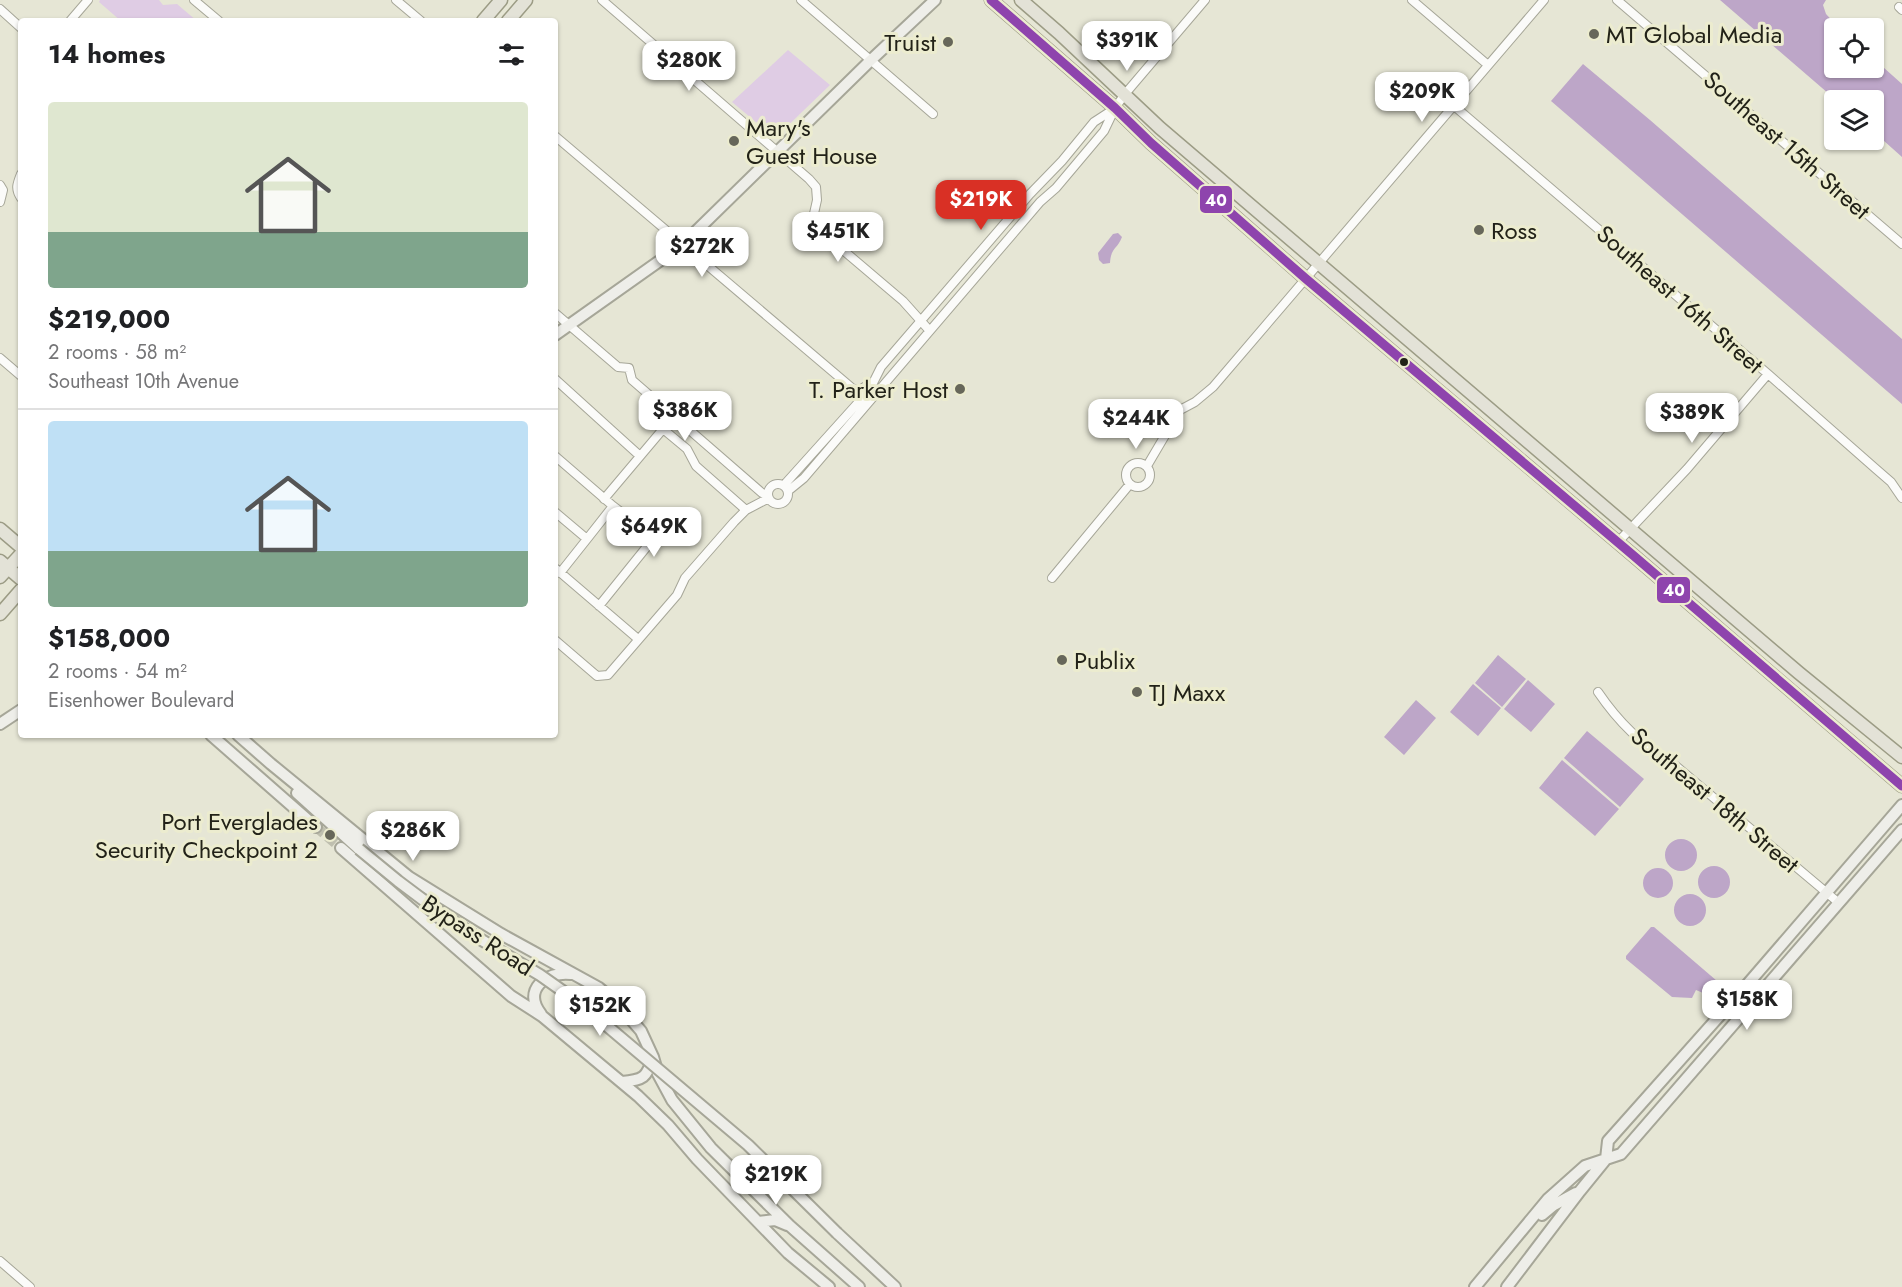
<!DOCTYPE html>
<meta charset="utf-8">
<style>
body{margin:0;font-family:Jost,sans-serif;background:#f2f2f2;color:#202124;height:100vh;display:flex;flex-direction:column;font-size:22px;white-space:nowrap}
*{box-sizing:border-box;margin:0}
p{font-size:20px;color:#757577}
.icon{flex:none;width:33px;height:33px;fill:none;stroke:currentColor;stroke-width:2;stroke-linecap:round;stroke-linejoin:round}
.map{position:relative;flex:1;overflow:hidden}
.drawer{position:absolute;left:18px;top:18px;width:540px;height:720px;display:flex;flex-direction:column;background:#fff;border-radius:6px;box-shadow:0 2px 4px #0004}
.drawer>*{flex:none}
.controls{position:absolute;left:1824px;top:18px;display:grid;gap:12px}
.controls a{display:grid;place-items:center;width:60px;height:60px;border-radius:6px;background:#fff;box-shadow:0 2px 4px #0004;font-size:30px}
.price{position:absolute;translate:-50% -51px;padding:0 14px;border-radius:12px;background:#fff;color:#222;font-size:20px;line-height:39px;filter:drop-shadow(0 2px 3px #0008)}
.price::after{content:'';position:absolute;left:50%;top:36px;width:18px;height:14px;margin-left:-9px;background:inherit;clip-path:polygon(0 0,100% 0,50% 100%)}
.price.active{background:#d93025;color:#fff}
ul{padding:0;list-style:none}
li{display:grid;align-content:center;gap:12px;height:318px;padding:0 30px}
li+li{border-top:2px solid #e0e0e0}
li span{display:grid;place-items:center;height:186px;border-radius:6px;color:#555}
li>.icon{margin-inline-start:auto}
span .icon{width:108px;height:108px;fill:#fffc;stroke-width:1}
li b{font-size:26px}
h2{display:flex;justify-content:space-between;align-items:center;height:72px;padding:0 30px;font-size:26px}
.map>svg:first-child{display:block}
</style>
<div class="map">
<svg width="1902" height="1287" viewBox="0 0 1902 1287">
<rect width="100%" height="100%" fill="#e6e6d5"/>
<!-- green -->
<path fill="#dfcce4" d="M 100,0 L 159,0 L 163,5 L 177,4 L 197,21 L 121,21 L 99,2 Z
M 788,50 L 830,85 L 775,138 L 732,102 Z"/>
<!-- water -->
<path fill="#bda6c8" d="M 1720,0 L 1826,0 L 1823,5 L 1826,14 L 1839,28 L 1834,28 L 1834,68 L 1874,68 L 1874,59 L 1902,84 L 1902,157 L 1874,132 L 1874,100 L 1836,100 Z
M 1583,64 L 1650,120 L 1902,339 L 1902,404 L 1551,101 Z
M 1118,233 L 1122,237 C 1117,250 1111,247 1110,263 L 1103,264 L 1099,260 L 1098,253 L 1113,234 Z
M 1498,655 L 1526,679 L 1502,707 L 1475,683 Z
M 1528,680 L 1555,704 L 1531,732 L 1504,709 Z
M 1473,684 L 1501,708 L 1478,736 L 1450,712 Z
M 1416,700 L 1436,718 L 1404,755 L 1384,737 Z
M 1587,731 L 1644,779 L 1620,807 L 1564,758 Z
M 1562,760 L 1619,809 L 1595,836 L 1539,788 Z
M1665 855a16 16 0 1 1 32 0a16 16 0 1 1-32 0Z
M1698 882a16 16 0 1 1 32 0a16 16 0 1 1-32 0Z
M1643 883a15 15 0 1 1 30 0a15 15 0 1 1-30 0Z
M1674 910a16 16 0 1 1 32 0a16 16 0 1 1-32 0Z
M 1651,927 L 1654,927 L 1717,981 L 1718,984 L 1706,1000 L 1704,1000 L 1703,993 L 1696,990 L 1692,998 L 1672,997 L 1626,959 L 1626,956 Z"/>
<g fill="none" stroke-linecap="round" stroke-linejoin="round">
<!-- secondary-tunnel -->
<path stroke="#bfbfaf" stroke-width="10" stroke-dasharray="10 5" stroke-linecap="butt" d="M 316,827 L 341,848"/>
<!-- street casing -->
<g stroke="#a6a698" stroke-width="10">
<path id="street" d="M 194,0 L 219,21
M 396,0 L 421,21
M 602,0 L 809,179 L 816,187 L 817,200 L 813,218 L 817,228 L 903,301 L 929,330
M 801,0 L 933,114
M 1412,0 L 1488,65
M 1617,0 L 1902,244
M 1899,7 L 1902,10
M 0,9 L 21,28
M 70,21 L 88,0
M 1453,105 L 1768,374 L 1876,469 L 1891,482 L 1902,498
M 555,136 L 852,388 L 860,390 L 869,384
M 21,174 C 17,184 15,189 21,198
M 0,185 L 3,190 L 0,202
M 555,313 L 618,367 L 629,368 L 632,380 L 762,493 L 768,496
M 0,358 L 21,376
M 555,379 L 640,456
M 555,456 L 613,506
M1126 475a12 12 0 1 1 24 0a12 12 0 1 1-24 0Z
M 1147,466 L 1180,410 L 1195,402 L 1213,387 L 1544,0
M768 494a10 10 0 1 1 20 0a10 10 0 1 1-20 0Z
M 784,485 L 865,395 L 872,385 L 881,367 L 1030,194 L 1062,161 L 1094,122 L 1114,109
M 788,491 L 804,478 L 1040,202 L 1056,188 L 1104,131 L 1115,108 L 1125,94 L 1205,0
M 604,499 L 663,429 L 687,449 L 696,466 L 746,510
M 555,512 L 587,539 L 613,506 L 650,534 L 653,539 L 599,606
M 1618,542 L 1687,469 L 1768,374
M 555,568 L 638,639
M 560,573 L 587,539
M 1052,578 L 1130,484
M 555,640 L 597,676 L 608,675 L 677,595 L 685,578 L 734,522 L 746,510 L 769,498
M 1598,692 C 1617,720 1640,744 1670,761 L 1839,903
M 0,1261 L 30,1287"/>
</g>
<!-- secondary casing -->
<g stroke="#a6a698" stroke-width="14">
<path id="secondary" d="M 555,335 L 682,245 L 871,60 L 935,0
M 0,724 L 21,710
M 211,735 L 316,827
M 238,735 L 271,764 L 409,877 L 501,934 L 599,988 L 616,1002 L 641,1031 L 653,1057 L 658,1074 L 672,1100 L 711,1148 L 790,1226 L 859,1287
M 297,793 L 359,849
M 341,848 L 511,996 L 542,1016 L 638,1096 L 668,1125 L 697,1159 L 788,1253 L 829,1287
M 541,1014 C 522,990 546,971 571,974
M 622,1082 C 643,1080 647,1078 653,1057
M 1542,1215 L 1554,1205 L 1576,1193
M 758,1222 L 775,1220 L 787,1225
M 837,1233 L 895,1287
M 1475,1287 L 1548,1199 L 1585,1166 L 1621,1154 L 1902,830
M 1507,1287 L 1580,1191 L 1606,1159 L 1608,1141 L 1746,986 L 1902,805"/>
</g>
<!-- primary casing -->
<g stroke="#9c9c85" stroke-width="15">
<path id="primary" d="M 991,0 L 1115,108 L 1151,143 L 1305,278 L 1634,556 L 1902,786
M 1021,0 L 1059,33 L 1160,128 L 1799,673 L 1902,757
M 483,21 L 501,0
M 508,21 L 526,0
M 0,529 L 21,547
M 0,561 L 21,579
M 0,577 L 21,554
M 0,614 L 21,590"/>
</g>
<!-- street -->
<use href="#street" stroke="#fbfbf9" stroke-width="8"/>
<!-- secondary -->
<use href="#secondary" stroke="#eeeee9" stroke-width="10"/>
<!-- primary -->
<use href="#primary" stroke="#e3e2d7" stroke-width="12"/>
<!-- secondary-bridge casing -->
<g stroke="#a6a698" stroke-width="14" stroke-linecap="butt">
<path id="secondary-bridge" d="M 359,849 L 398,881 L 430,905 L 475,936 L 540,975 L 581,1004 L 748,1145 L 837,1233"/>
</g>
<!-- secondary-bridge -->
<use href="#secondary-bridge" stroke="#eeeee9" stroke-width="10"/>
<!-- bus-1 casing -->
<g stroke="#ececcf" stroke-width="14">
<path id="bus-1" d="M 991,0 L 1115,108 L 1151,143 L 1305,278 L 1634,556 L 1902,786"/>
</g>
<!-- bus-1 -->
<use href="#bus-1" stroke="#8e44ad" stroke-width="9"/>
</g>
<!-- markers -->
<g fill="#67675a" stroke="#ececcf" stroke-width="2">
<circle cx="1594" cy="34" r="6"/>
<circle cx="948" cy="42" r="6"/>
<circle cx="734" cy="141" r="6"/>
<circle cx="1479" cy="230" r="6"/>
<circle cx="960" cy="389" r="6"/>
<circle cx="1062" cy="660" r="6"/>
<circle cx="1137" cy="692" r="6"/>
<circle cx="330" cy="835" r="6"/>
</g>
<circle fill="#222218" stroke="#ececcf" stroke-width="2" cx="1404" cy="362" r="5"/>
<g text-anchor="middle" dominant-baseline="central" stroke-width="6" stroke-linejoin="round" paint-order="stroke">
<!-- poi labels -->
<g font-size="24" fill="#222218" stroke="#ececcf" text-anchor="start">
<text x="1606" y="34">MT Global Media</text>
<text x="936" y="42" text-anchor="end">Truist</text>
<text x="746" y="127">Mary's<tspan x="746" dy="28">Guest House</tspan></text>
<text x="1491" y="230">Ross</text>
<text x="948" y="389" text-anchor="end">T. Parker Host</text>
<text x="1074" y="660">Publix</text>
<text x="1149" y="692">TJ Maxx</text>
<text x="318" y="821" text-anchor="end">Port Everglades<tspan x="318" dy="28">Security Checkpoint 2</tspan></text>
</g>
<!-- street labels -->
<g font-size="24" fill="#222218" stroke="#ececcf">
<text transform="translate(1787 145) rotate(41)">Southeast 15th Street</text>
<text transform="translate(1680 299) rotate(41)">Southeast 16th Street</text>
<text transform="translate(1715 800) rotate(40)">Southeast 18th Street</text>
<text transform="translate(478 935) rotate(33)">Bypass Road</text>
</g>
</g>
<g stroke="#ececcf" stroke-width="2">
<rect x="1199" y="185" width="34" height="29" rx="6" fill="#8e44ad"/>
<rect x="1656" y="576" width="35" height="28" rx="6" fill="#8e44ad"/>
</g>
<g font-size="16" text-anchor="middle" font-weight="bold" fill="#fff">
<text x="1216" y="206">40</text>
<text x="1674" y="596">40</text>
</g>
</svg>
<div class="controls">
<a><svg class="icon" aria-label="locate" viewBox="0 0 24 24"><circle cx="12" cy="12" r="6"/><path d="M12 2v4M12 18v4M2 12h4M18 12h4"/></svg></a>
<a><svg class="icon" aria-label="layers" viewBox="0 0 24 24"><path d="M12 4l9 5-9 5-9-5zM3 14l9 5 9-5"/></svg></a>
</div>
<b class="price" style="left:1127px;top:72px">$391K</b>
<b class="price" style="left:689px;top:92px">$280K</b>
<b class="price" style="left:1422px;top:123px">$209K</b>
<b class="price active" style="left:981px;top:231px">$219K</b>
<b class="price" style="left:838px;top:263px">$451K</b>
<b class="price" style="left:702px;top:278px">$272K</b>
<b class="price" style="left:685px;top:442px">$386K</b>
<b class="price" style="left:1692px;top:444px">$389K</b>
<b class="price" style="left:1136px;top:450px">$244K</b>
<b class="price" style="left:654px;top:558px">$649K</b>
<b class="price" style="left:413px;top:862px">$286K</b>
<b class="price" style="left:1747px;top:1031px">$158K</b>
<b class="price" style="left:600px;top:1037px">$152K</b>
<b class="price" style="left:776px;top:1206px">$219K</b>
<section class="drawer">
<h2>14 homes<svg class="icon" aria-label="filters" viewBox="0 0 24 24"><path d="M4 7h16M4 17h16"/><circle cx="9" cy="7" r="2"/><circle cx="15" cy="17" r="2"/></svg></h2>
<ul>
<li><span style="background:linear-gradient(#dfe7d0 70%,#7fa58c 0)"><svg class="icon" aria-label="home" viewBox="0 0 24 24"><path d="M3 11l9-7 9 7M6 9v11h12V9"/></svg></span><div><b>$219,000</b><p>2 rooms · 58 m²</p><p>Southeast 10th Avenue</p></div></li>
<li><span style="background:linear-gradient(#bfe0f5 70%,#7fa58c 0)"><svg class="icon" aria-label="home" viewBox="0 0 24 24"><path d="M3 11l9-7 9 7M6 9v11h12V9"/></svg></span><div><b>$158,000</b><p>2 rooms · 54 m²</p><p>Eisenhower Boulevard</p></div></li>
</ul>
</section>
</div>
